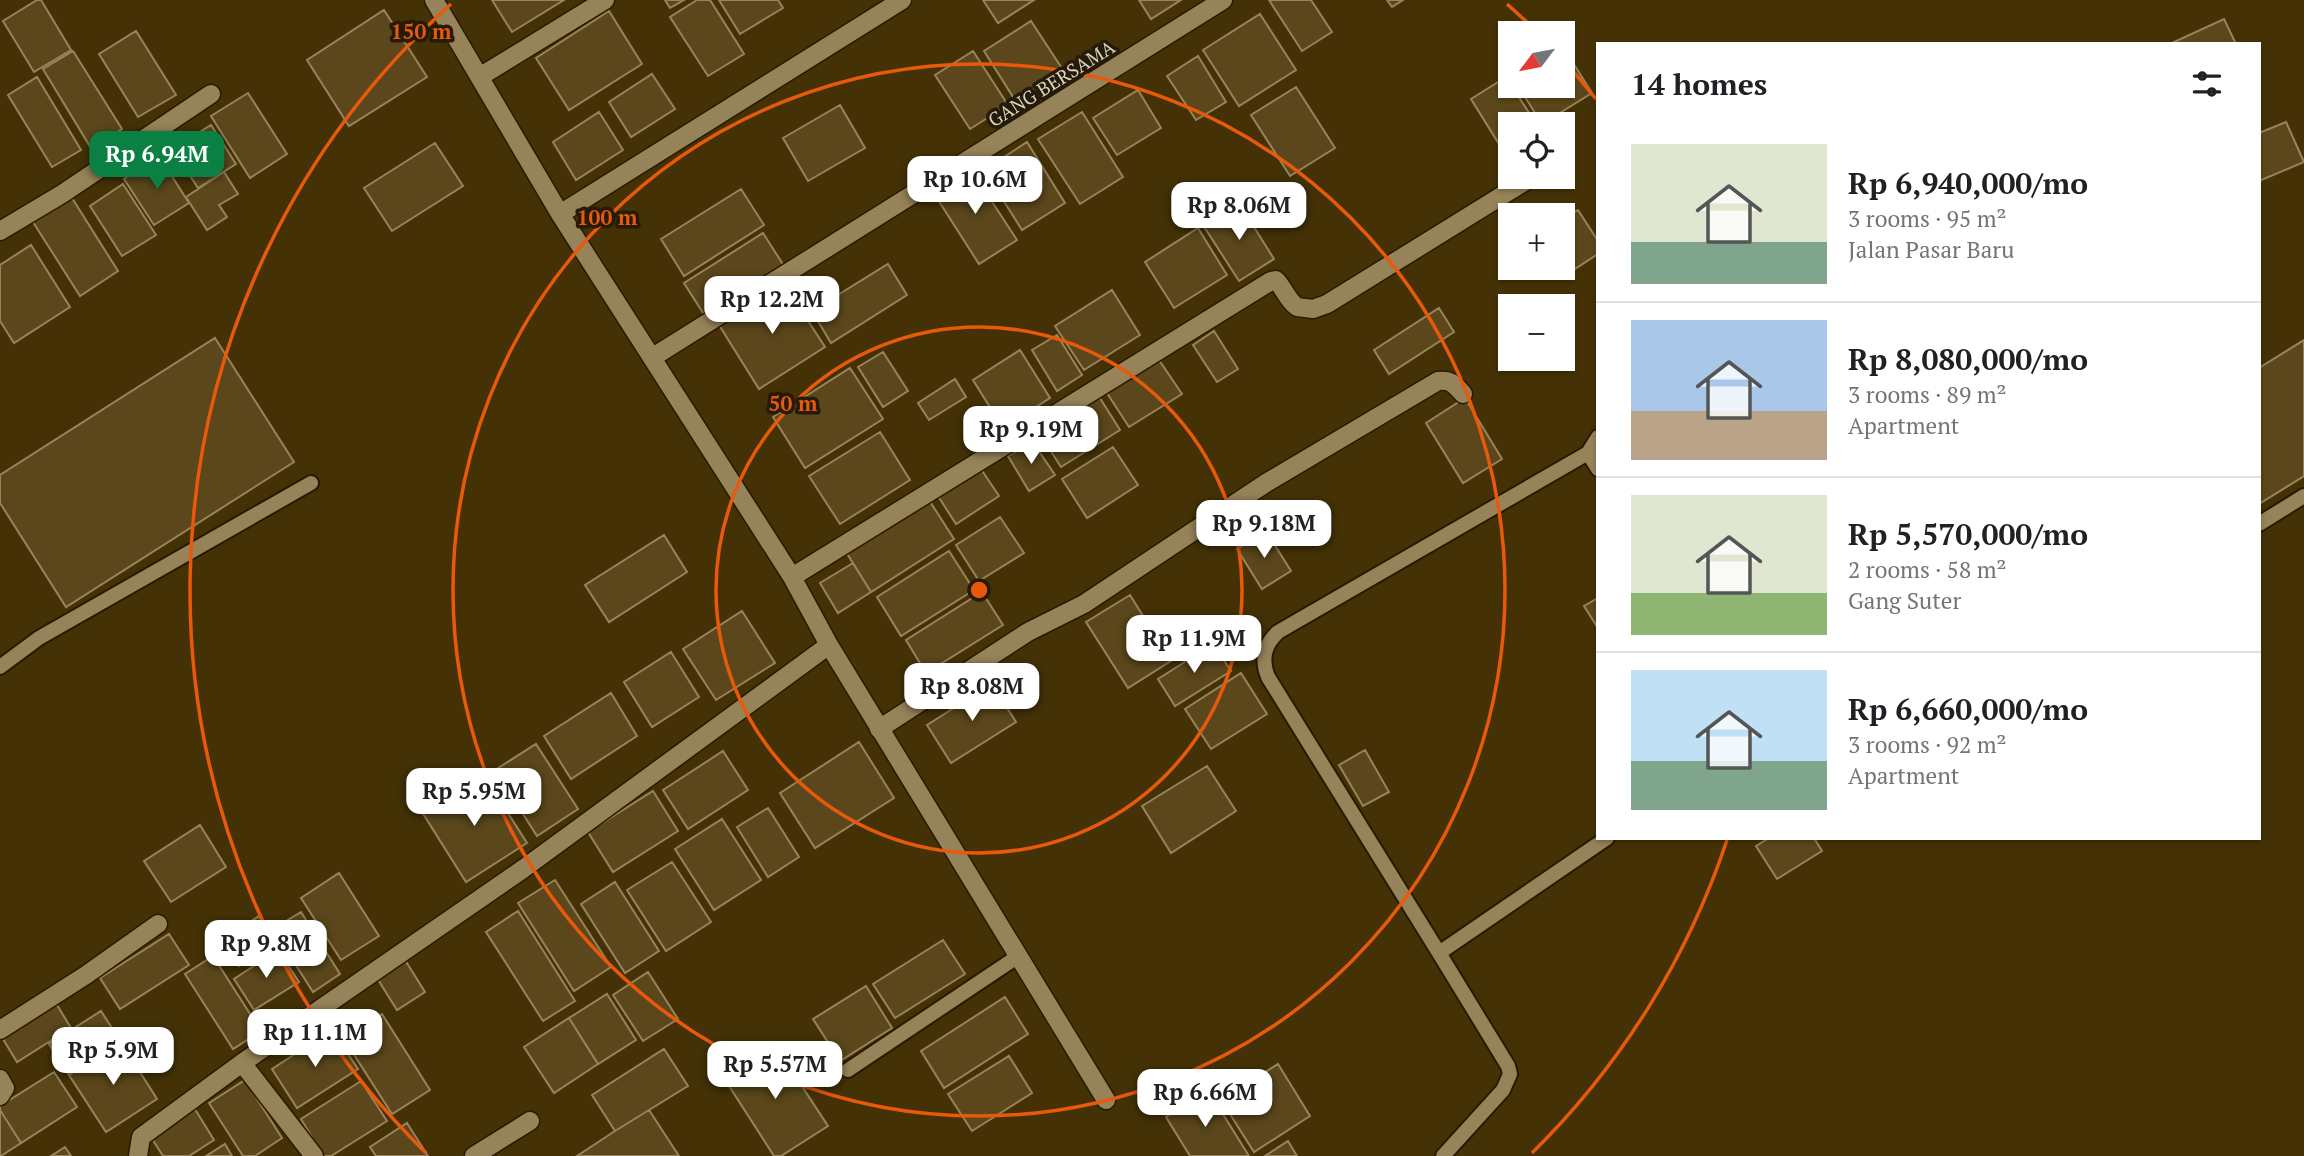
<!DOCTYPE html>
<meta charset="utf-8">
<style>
body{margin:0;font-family:"PT Serif",serif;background:#f6f6f6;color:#202124;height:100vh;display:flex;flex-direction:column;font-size:26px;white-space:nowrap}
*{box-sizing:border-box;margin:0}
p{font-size:23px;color:#757577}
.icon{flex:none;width:38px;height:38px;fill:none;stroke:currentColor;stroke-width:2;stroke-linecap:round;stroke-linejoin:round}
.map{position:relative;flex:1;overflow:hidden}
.sheet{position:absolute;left:1596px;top:42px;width:665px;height:798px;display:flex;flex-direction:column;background:#fff;border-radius:0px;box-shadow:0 2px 5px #0004}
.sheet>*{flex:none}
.needle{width:46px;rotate:238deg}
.tools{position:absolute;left:1498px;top:21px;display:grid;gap:14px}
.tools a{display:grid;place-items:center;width:77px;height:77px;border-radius:0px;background:#fff;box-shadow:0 2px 5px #0004;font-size:35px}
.price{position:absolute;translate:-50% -60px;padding:0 16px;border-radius:14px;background:#fff;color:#222;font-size:23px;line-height:46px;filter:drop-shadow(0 2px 4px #0008)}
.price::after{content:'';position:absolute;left:50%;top:42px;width:21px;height:16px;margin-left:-10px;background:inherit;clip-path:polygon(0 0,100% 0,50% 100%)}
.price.active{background:#0b8043;color:#fff}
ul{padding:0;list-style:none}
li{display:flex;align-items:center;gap:21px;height:175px;padding:0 35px}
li+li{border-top:2px solid #e0e0e0}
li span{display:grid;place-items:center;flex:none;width:196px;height:140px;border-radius:0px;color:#555}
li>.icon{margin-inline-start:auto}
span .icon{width:84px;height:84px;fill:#fffc;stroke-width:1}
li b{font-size:30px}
h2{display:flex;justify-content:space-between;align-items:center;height:84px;padding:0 35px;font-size:30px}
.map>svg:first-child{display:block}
</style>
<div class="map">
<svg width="2304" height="1156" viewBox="0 0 2304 1156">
<rect width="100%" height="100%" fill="#443206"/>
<!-- building -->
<path fill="#5b471b" stroke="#98835a" stroke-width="2" d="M 37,0 L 41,0 L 71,50 L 34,72 L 3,21 Z
M 492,0 L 564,0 L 512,32 Z
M 665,0 L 684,0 L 670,8 Z
M 697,0 L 710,0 L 744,54 L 708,76 L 670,17 Z
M 719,0 L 778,0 L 783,8 L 740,34 Z
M 983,0 L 1034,0 L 998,23 Z
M 1139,0 L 1181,0 L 1151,19 Z
M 1269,0 L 1311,0 L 1332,32 L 1302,51 Z
M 1387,0 L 1403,0 L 1392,7 Z
M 384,10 L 427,77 L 349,126 L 307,60 Z
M 609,11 L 642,64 L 569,110 L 536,58 Z
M 1260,14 L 1296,70 L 1239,106 L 1203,50 Z
M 2224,19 L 2236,44 L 2175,44 L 2174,42 Z
M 1031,21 L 1063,70 L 1015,100 L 984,51 Z
M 136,31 L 176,95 L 138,117 L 99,54 Z
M 1563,47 L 1592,93 L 1542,124 L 1518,86 L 1563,86 Z
M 73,51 L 122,129 L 91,148 L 43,69 Z
M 973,51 L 1008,105 L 970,129 L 935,75 Z
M 1198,56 L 1226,102 L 1196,120 L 1167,76 Z
M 652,74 L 675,109 L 631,137 L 609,102 Z
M 37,77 L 81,150 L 52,167 L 8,95 Z
M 1506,77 L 1535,122 L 1530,124 L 1510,124 L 1510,137 L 1499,144 L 1471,99 Z
M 1296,87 L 1335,148 L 1290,176 L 1251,115 Z
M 1138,90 L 1161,128 L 1117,155 L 1093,118 Z
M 248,93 L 287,154 L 250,178 L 211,116 Z
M 840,105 L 865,148 L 808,181 L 783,138 Z
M 599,112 L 623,150 L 576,180 L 553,142 Z
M 1082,112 L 1123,177 L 1080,204 L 1038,139 Z
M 2286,122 L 2304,162 L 2259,181 L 2259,133 Z
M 211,125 L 236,164 L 198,188 L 173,149 Z
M 1027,142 L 1065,203 L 1022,230 L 984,170 Z
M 435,143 L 463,186 L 392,231 L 364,188 Z
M 159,156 L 189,203 L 154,225 L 124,179 Z
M 970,168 L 1017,240 L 979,264 L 933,192 Z
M 224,172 L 238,194 L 219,205 L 227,217 L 207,230 L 186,197 Z
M 123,184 L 156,235 L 122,256 L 90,206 Z
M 741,189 L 764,225 L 684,276 L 661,239 Z
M 72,198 L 118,271 L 80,296 L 33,222 Z
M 1239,203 L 1274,259 L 1239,281 L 1203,225 Z
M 1578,210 L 1598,241 L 1598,254 L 1564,276 L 1559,268 L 1563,268 L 1563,219 Z
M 1198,228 L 1227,275 L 1174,308 L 1145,262 Z
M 763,233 L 784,266 L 705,316 L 684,283 Z
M 31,245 L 70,307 L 14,343 L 0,321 L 0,265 Z
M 888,264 L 907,295 L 831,343 L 812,311 Z
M 784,284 L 825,347 L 759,389 L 719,325 Z
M 1112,290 L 1140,335 L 1084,370 L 1055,326 Z
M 1439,308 L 1454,332 L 1389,374 L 1374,350 Z
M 1214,331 L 1238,369 L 1217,382 L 1193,345 Z
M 1057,335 L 1082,375 L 1057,391 L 1032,350 Z
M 215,338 L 294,462 L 66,607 L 0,503 L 0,475 Z
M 2304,340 L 2304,476 L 2259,504 L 2259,368 Z
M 1020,350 L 1050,398 L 1003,428 L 973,380 Z
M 883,352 L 908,391 L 883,407 L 858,367 Z
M 1159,360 L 1182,394 L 1129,427 L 1107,393 Z
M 850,368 L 883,419 L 805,468 L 773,417 Z
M 955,379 L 966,397 L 929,420 L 918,403 Z
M 1098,395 L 1120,430 L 1061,467 L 1039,433 Z
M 1465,398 L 1502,459 L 1463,483 L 1426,423 Z
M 880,432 L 910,480 L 840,524 L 809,476 Z
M 1032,441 L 1055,475 L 1029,491 L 1008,456 Z
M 1113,447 L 1138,485 L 1087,518 L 1062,479 Z
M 981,469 L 999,496 L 956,524 L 938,496 Z
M 929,500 L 954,539 L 871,592 L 846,552 Z
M 1000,517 L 1024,553 L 979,581 L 956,545 Z
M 1266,531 L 1291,571 L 1262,589 L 1237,549 Z
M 664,535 L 687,572 L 609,622 L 585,585 Z
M 949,551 L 974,590 L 901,636 L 877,597 Z
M 853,563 L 871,592 L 838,613 L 820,583 Z
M 982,592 L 1003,625 L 926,673 L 906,640 Z
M 1130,595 L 1171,661 L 1128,688 L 1086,622 Z
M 1598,598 L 1598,628 L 1584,606 Z
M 742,611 L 775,663 L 716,700 L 683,649 Z
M 1213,644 L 1231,671 L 1175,706 L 1158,679 Z
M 671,652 L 699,697 L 652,727 L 624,682 Z
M 1241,673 L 1267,714 L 1211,749 L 1185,709 Z
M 992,684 L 1016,722 L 951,763 L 927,725 Z
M 611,693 L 637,736 L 571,779 L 544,736 Z
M 859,742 L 894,798 L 815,848 L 780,793 Z
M 536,744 L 578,809 L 537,836 L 495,770 Z
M 1365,750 L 1389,792 L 1363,806 L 1339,765 Z
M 723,751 L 748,790 L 688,829 L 663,790 Z
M 1207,766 L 1236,811 L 1171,853 L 1142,806 Z
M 483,774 L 527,843 L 466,882 L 422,812 Z
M 653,791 L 678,831 L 613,872 L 588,832 Z
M 768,808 L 799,857 L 768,877 L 737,827 Z
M 722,819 L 761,880 L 714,910 L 675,849 Z
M 200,825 L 226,867 L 171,902 L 144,861 Z
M 1769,838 L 1814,838 L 1822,851 L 1777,879 L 1756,846 Z
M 672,862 L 711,922 L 666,951 L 627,890 Z
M 339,873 L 379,936 L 341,960 L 301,898 Z
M 555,880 L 611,967 L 574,991 L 518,903 Z
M 615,882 L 659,951 L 625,973 L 581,904 Z
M 518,911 L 575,1001 L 543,1021 L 486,932 Z
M 301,912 L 340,974 L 313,992 L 273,929 Z
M 259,916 L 276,942 L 239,966 L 223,940 Z
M 169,934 L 189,965 L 120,1009 L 100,978 Z
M 943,940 L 965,974 L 895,1018 L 873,984 Z
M 278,950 L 299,982 L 254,1010 L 234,979 Z
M 213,956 L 261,1031 L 233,1049 L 185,974 Z
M 405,960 L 425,992 L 397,1010 L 377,978 Z
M 648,972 L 678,1019 L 643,1041 L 613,995 Z
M 866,986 L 892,1028 L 840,1061 L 813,1019 Z
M 607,994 L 636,1040 L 598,1064 L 569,1018 Z
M 1005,997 L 1028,1034 L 944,1088 L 921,1051 Z
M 54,1000 L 71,1028 L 17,1062 L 0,1034 Z
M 101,1011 L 121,1042 L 69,1075 L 49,1044 Z
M 382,1014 L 430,1090 L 392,1114 L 344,1039 Z
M 569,1018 L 598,1064 L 554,1093 L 524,1047 Z
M 332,1030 L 358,1069 L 297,1108 L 272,1069 Z
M 121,1042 L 157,1099 L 106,1132 L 69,1075 Z
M 773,1042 L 828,1126 L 781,1156 L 774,1156 L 722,1075 Z
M 664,1049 L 688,1086 L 615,1131 L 592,1095 Z
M 1009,1056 L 1032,1093 L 972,1131 L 948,1094 Z
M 1278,1064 L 1310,1116 L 1254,1152 L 1221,1100 Z
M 54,1072 L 77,1107 L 21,1143 L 0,1110 L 0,1106 Z
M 245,1080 L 282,1138 L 255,1156 L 243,1156 L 209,1103 Z
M 361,1081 L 387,1121 L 331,1156 L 323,1156 L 301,1119 Z
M 1208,1090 L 1249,1156 L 1190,1156 L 1166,1117 Z
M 193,1106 L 214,1140 L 189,1156 L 163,1156 L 149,1134 Z
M 0,1110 L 21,1143 L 1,1156 L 0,1156 Z
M 649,1110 L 679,1156 L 577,1156 L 615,1131 Z
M 407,1123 L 428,1156 L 376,1156 L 370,1147 Z
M 1288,1141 L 1297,1156 L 1265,1156 Z
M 225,1144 L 232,1156 L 206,1156 Z
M 65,1147 L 71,1156 L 51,1156 Z"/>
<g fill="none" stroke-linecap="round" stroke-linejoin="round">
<!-- service casing -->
<g stroke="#281a00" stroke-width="18">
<path id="service" d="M 1588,453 L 1598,469
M 2259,524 L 2304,496
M 0,667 L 39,638 L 311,483
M 1439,953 L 1268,677 C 1261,659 1264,645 1278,632 L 1588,453 L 1598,437
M 848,1070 L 1017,957
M 1443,1156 L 1503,1090 L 1510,1074 L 1508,1066 L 1439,953 L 1607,838"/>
</g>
<!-- minor casing -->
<g stroke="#281a00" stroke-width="21">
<path id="minor" d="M 434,0 L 560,214 L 792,577 L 829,645 L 1106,1100
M 481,76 L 605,0
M 560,214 L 902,0
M 0,231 L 62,194 L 211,94
M 653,357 L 1223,0
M 792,577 L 1271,281 L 1276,280 C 1284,288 1287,300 1297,307 L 1313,309 L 1327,304 L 1532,177
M 879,729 L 1028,632 L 1084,604 L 1266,483 L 1438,381 C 1451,379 1455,385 1463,394
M 0,1030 L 86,975 L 158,924
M 242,1063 L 314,1156
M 0,1079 L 5,1088 L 0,1096
M 138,1156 L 141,1137 L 242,1063 L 523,869 L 829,645
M 474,1156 L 530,1121"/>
</g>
<!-- service -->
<use href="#service" stroke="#978359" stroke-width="14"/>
<!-- minor -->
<use href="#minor" stroke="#978359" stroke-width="18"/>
</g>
<!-- distance rings -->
<g fill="none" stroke="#e8590c" stroke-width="3.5">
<circle cx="979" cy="590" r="263"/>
<circle cx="979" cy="590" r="526"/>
<path d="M1727 840A789 789 0 0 1 1532 1153M426 1153A789 789 0 0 1 451 4M1507 4A789 789 0 0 1 1537 32M1565 62A789 789 0 0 1 1596 99"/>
</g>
<g text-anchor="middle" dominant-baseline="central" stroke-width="7" stroke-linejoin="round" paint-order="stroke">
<!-- street labels -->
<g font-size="19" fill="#dfd4bf" stroke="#241b0a">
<text transform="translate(1051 83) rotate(-32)">GANG BERSAMA</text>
</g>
</g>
<circle cx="979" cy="590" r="10" fill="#e8590c" stroke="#241b0a" stroke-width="3.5"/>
<g font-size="21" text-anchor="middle" font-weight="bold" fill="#e8590c" stroke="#241b0a" stroke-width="7" stroke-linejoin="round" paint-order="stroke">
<text x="421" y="39">150 m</text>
<text x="607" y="225">100 m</text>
<text x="793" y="411">50 m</text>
</g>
</svg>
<div class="tools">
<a><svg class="needle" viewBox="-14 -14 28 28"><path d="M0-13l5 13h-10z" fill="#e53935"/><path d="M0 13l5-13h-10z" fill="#757577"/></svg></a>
<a><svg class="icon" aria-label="locate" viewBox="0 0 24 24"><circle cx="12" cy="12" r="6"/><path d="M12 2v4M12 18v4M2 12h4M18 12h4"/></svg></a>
<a>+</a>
<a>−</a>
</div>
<b class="price active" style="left:157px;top:191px">Rp 6.94M</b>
<b class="price" style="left:975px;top:216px">Rp 10.6M</b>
<b class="price" style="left:1239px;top:242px">Rp 8.06M</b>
<b class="price" style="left:772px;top:336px">Rp 12.2M</b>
<b class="price" style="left:1031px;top:466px">Rp 9.19M</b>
<b class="price" style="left:1264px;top:560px">Rp 9.18M</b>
<b class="price" style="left:1194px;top:675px">Rp 11.9M</b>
<b class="price" style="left:972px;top:723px">Rp 8.08M</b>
<b class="price" style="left:474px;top:828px">Rp 5.95M</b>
<b class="price" style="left:266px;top:980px">Rp 9.8M</b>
<b class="price" style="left:315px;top:1069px">Rp 11.1M</b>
<b class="price" style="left:113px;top:1087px">Rp 5.9M</b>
<b class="price" style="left:775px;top:1101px">Rp 5.57M</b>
<b class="price" style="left:1205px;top:1129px">Rp 6.66M</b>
<section class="sheet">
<h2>14 homes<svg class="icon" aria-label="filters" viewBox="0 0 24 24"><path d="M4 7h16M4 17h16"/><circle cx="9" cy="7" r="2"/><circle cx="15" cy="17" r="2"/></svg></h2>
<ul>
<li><span style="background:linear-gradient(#dfe7d0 70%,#7fa58c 0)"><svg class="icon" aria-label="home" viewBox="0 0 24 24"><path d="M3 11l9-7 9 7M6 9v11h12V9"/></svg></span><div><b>Rp 6,940,000/mo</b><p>3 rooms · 95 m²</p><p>Jalan Pasar Baru</p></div></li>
<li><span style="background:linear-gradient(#a9c7e8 65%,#b9a48a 0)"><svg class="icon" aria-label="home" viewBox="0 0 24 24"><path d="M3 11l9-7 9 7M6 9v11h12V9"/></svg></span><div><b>Rp 8,080,000/mo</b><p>3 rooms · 89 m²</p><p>Apartment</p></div></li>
<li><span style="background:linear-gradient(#dfe7d0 70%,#8fb573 0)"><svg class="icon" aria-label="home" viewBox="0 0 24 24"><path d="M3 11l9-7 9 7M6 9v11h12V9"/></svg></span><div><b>Rp 5,570,000/mo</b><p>2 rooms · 58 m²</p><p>Gang Suter</p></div></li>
<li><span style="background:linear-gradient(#bfe0f5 65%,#7fa58c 0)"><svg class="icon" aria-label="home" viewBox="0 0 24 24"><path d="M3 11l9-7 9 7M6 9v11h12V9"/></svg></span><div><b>Rp 6,660,000/mo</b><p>3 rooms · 92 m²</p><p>Apartment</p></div></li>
</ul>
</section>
</div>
